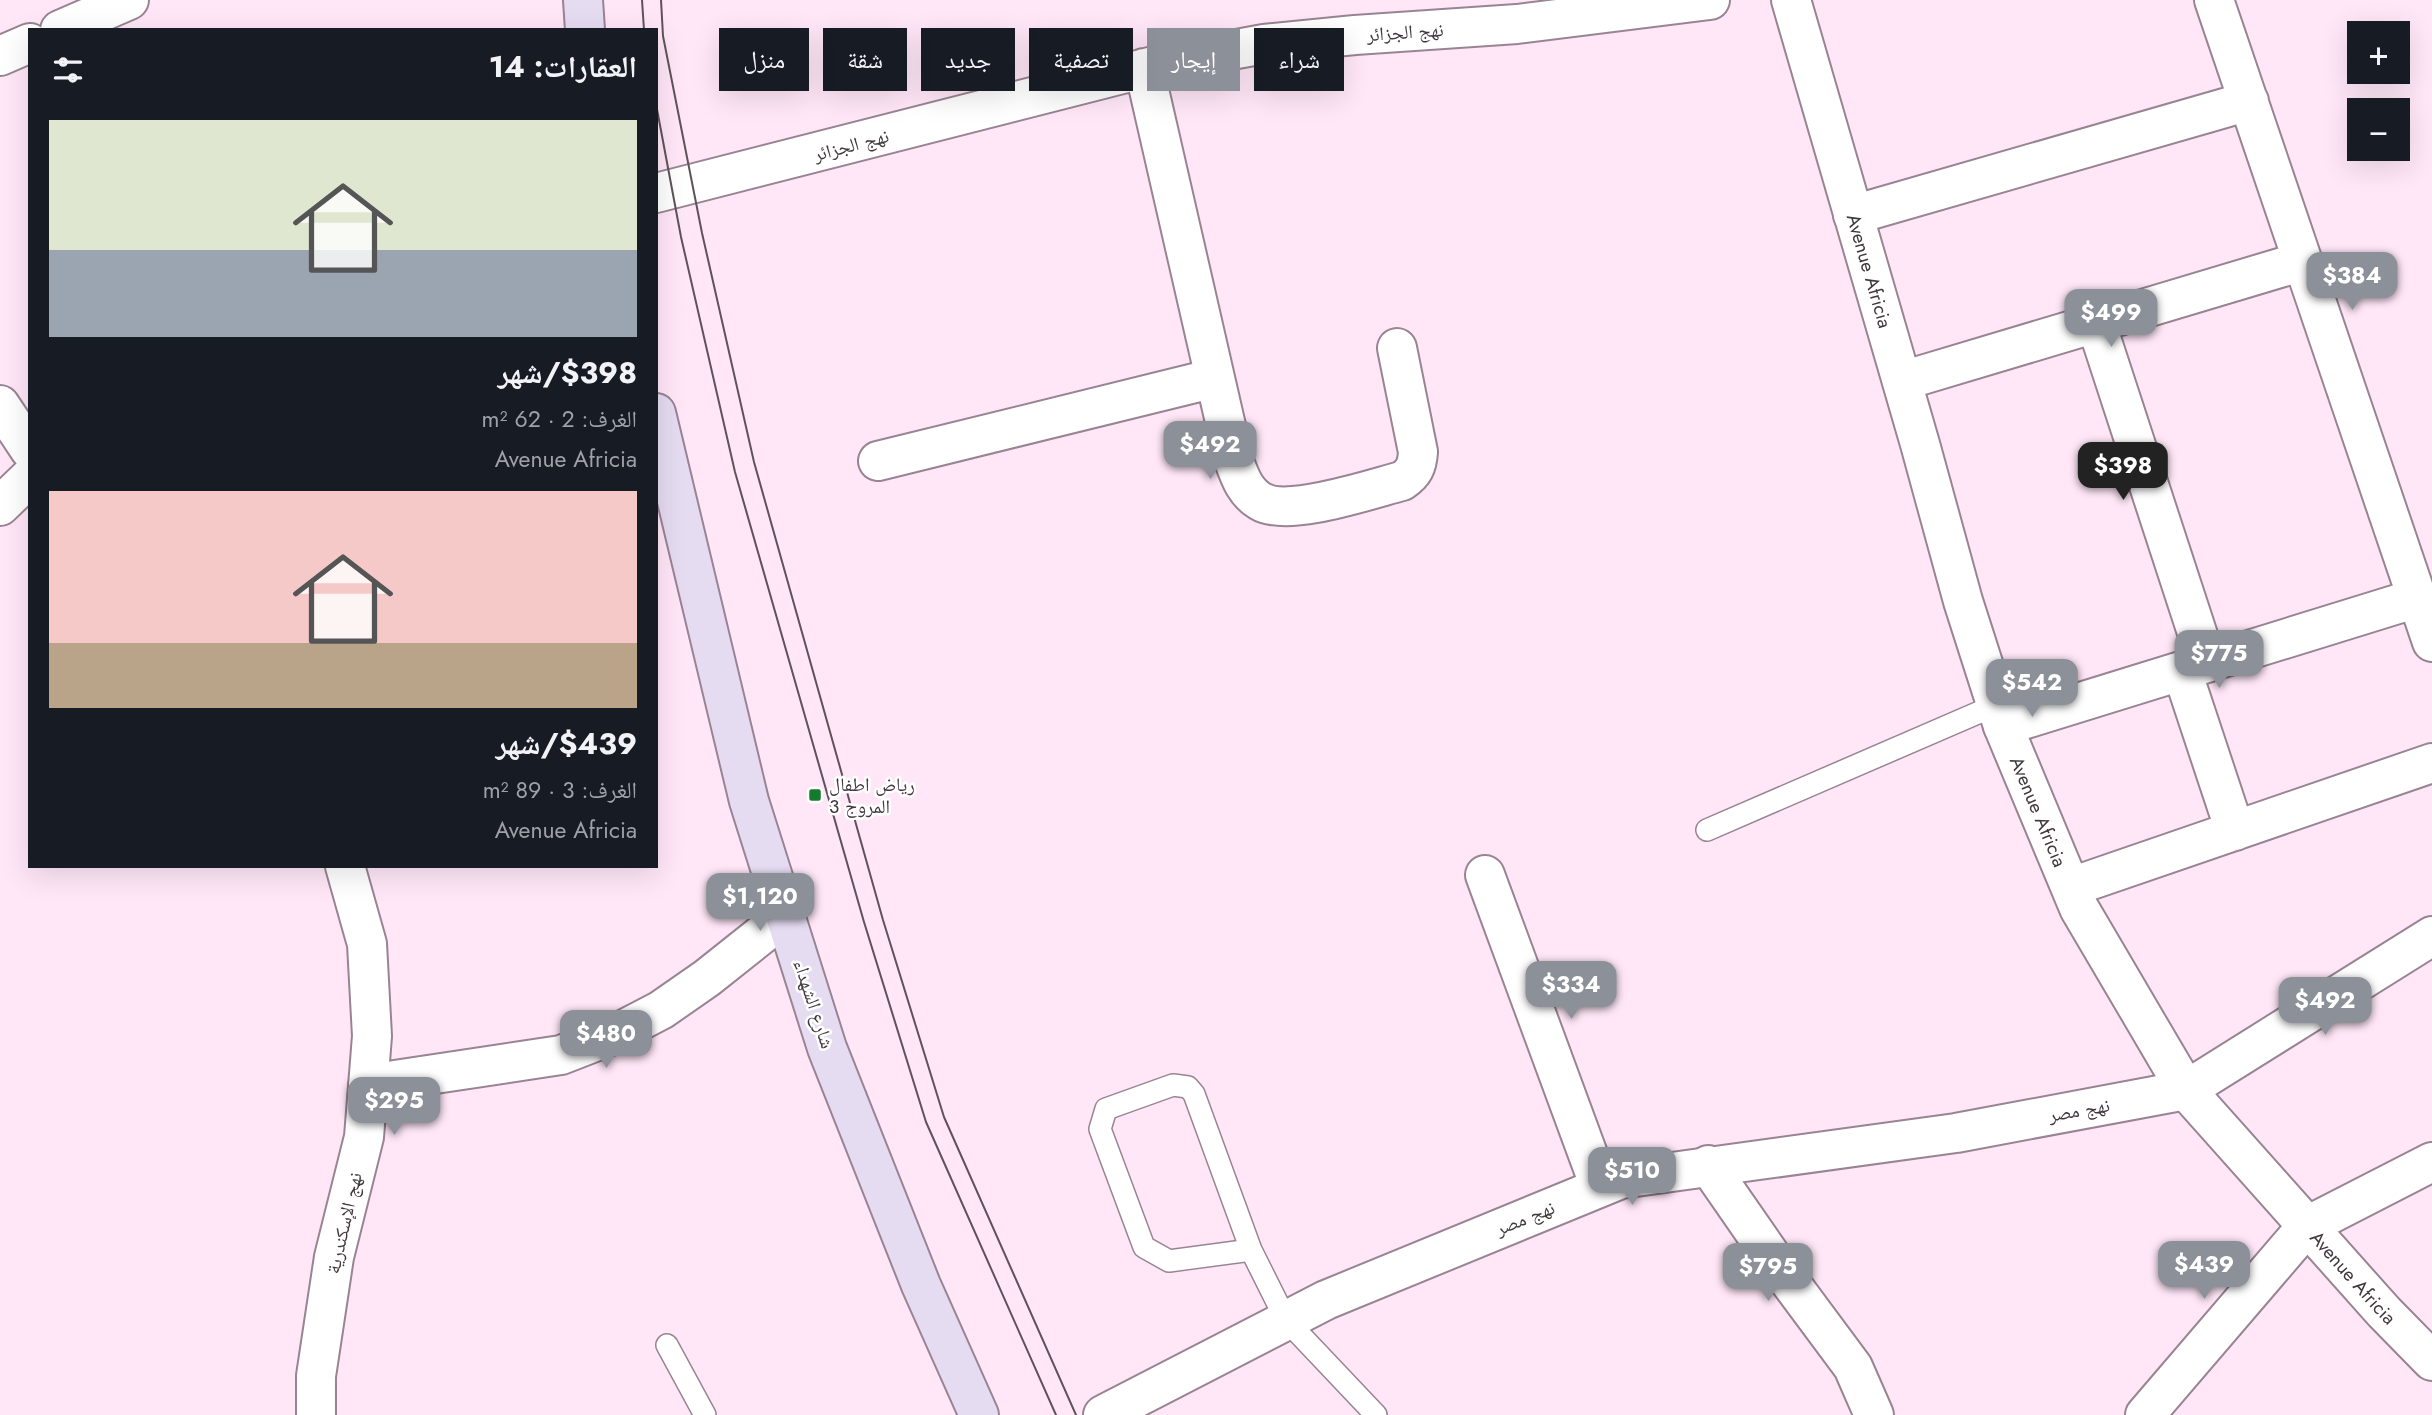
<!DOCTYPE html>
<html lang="ar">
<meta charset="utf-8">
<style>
body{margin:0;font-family:Jost,"Noto Naskh Arabic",sans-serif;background:#20242c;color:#f1f3f6;direction:rtl;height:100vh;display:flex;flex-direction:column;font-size:26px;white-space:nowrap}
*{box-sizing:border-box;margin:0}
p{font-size:23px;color:#9ea1a6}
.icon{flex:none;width:38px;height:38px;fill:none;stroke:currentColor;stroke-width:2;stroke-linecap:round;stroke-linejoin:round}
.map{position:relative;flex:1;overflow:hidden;direction:ltr}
.panel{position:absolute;left:28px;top:28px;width:630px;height:840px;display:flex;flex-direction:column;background:#171b24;border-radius:0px;box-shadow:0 7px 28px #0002;direction:rtl}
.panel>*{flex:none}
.top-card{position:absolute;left:679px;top:28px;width:665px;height:63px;direction:rtl;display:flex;gap:14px}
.fabs{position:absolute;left:2347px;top:21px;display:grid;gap:14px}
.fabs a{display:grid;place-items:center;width:63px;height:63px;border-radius:0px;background:#171b24;box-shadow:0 7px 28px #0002;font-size:35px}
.price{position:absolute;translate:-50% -60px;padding:0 16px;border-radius:14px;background:#8c9099;color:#fff;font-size:23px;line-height:46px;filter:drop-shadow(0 2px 4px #0008)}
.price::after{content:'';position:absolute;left:50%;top:42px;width:21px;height:16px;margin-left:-10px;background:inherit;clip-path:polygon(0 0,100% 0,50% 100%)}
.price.on{background:#222;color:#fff}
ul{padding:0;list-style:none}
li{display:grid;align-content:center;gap:14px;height:371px;padding:0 21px}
li span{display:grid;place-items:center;height:217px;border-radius:0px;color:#555}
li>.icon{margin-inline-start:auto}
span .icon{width:126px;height:126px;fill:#fffc;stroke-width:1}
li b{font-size:30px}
h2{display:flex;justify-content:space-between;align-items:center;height:84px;padding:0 21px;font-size:30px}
.tag{padding:0 24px;border-radius:0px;background:#171b24;box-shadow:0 7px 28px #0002;font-size:24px;line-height:63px}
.tag.on{background:#8c9099;color:#fff}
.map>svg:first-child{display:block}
</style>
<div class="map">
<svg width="2432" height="1415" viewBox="0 0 2432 1415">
<rect width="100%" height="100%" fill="#ffe7f7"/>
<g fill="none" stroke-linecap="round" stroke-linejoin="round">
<!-- service casing -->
<g stroke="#998493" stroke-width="24">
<path id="service" d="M 1707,830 L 1996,705
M 1251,1250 L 1169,1261 L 1144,1247 L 1100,1129 L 1106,1109 L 1173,1085 L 1188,1087 L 1194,1094 L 1251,1250 L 1286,1320 L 1376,1415
M 667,1345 L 705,1415"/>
</g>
<!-- minor casing -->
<g stroke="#998493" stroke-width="42">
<path id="minor" d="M 2214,0 L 2432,642
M 60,30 L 129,0
M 0,56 L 30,43
M 1144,68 L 1234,461 C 1240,477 1245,492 1260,501 C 1287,518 1371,489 1402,481 C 1414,473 1417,466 1418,452 L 1397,348
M 656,193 L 1177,60 L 1264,44 L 1355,35 L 1517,24 L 1710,0
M 1853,215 L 2249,101
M 2096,323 L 2207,663
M 1902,381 L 2303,261
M 0,405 L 30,450
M 878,461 L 1215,378
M 0,506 L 30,477
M 2182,671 L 2235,831
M 2003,726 L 2417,598
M 1485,875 L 1600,1187
M 2071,887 L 2432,763
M 368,1084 L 561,1055 L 615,1034 L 661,1010 L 707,978 L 785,916
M 2186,1090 L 2432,936
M 1708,1165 L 1778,1266 L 1853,1367 L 1874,1415
M 316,1415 L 316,1376 L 334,1257 L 364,1137 L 372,1036 L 367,944 L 345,866
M 2145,1415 L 2307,1226 L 2432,1162"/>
</g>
<!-- tertiary casing -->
<g stroke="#998493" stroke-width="42">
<g id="tertiary">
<path id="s1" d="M 1791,0 L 1920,444 L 1963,601 L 2003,726 L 2079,908 L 2186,1090 L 2384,1312 L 2432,1361"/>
<path d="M 1103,1415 L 1326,1300 L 1621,1179 L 1956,1133 L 2186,1090"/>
</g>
</g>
<!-- secondary casing -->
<g stroke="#998493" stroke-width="42">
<path id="secondary" d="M 583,0 L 585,30
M 656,413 L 749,801 L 827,1048 L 921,1285 L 979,1415"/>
</g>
<!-- service -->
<use href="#service" stroke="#fff" stroke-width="21"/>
<!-- minor -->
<use href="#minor" stroke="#fff" stroke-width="38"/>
<!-- tertiary -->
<use href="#tertiary" stroke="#fff" stroke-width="38"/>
<!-- secondary -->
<use href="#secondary" stroke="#e6dcf2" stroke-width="38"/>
<!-- tram -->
<path stroke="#5f535b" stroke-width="2" d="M 642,0 L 644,30
M 661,0 L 663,36 L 702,233 L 754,462 L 883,920 L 944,1117 L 1076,1415
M 656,104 L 681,237 L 735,472 L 864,922 L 926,1122 L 1056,1415"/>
</g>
<!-- markers -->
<rect fill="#147a2c" stroke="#fff" stroke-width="2.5" x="808" y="788" width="14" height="14" rx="3.5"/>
<g text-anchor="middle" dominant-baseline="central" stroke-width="5" stroke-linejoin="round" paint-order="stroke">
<!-- street labels -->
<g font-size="19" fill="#41383e" stroke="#fff">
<text transform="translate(1405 32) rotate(-4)">نهج الجزائر</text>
<text transform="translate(851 145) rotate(-15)">نهج الجزائر</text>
<text stroke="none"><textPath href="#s1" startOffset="282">Avenue Africia</textPath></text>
<text stroke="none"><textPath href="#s1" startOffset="849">Avenue Africia</textPath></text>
<text transform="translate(814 1004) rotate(72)">شارع الشهداء</text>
<text transform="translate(2079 1110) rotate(-10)">نهج مصر</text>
<text transform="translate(1525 1218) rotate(-22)">نهج مصر</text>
<text transform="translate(344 1223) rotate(-77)">نهج الإسكندرية</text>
<text stroke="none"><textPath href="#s1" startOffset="1416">Avenue Africia</textPath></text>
</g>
<!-- poi labels -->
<g font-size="19" fill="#41383e" stroke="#fff" text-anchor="start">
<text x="829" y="784">رياض اطفال<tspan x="829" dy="22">المروج 3</tspan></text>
</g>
</g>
</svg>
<div class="fabs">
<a>+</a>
<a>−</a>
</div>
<b class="price" style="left:2352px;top:312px">$384</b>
<b class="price" style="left:2111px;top:349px">$499</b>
<b class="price" style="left:1210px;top:481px">$492</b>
<b class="price on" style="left:2123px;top:502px">$398</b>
<b class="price" style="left:2219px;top:690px">$775</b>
<b class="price" style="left:2032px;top:719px">$542</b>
<b class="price" style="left:760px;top:933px">$1,120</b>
<b class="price" style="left:1571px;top:1021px">$334</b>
<b class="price" style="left:2325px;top:1037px">$492</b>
<b class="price" style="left:606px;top:1070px">$480</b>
<b class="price" style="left:394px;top:1137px">$295</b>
<b class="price" style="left:1632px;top:1207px">$510</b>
<b class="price" style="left:2204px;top:1301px">$439</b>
<b class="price" style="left:1768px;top:1303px">$795</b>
<div class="top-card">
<a class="tag">شراء</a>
<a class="tag on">إيجار</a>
<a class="tag">تصفية</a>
<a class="tag">جديد</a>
<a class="tag">شقة</a>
<a class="tag">منزل</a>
</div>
<section class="panel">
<h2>العقارات: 14<svg class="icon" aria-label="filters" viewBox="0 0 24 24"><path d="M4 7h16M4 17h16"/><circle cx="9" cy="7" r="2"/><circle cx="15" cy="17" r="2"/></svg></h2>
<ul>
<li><span style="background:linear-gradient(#dfe7d0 60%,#9aa5b1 0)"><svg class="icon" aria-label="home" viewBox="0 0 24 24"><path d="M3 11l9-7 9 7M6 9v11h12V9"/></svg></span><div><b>$398/شهر</b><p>الغرف: 2 · 62 m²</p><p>Avenue Africia</p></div></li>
<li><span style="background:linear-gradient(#f6c9c9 70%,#b9a48a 0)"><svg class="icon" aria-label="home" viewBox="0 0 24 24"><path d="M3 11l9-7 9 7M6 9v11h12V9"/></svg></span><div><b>$439/شهر</b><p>الغرف: 3 · 89 m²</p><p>Avenue Africia</p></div></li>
</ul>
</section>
</div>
